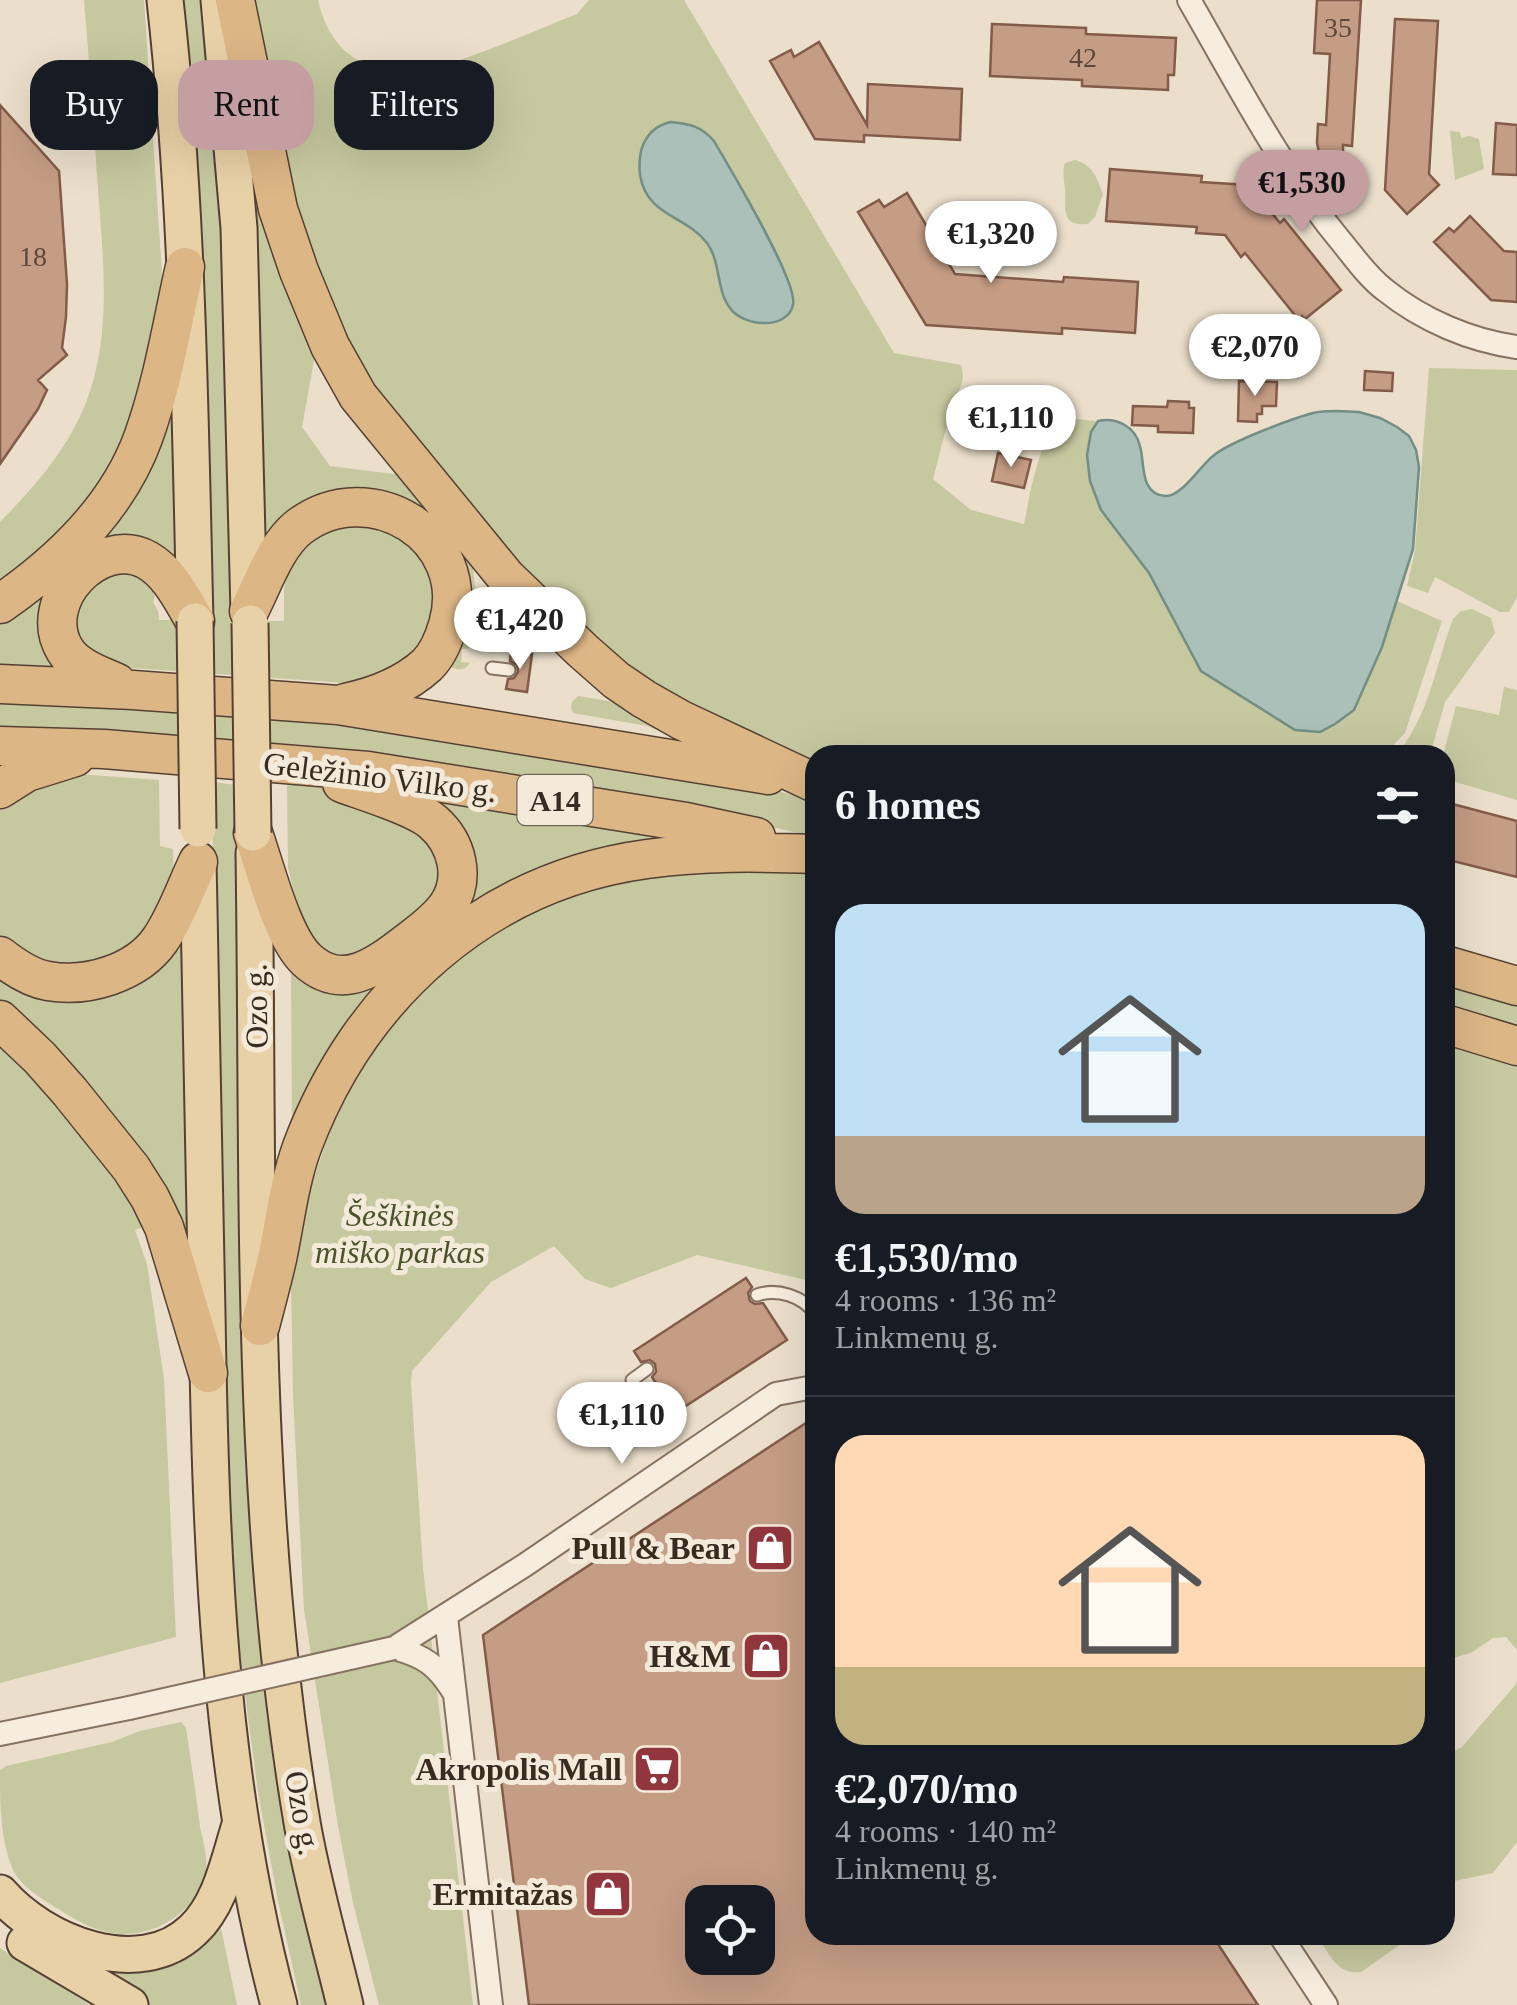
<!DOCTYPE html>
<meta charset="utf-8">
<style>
body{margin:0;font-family:Georgia,serif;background:#20242c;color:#f1f3f6;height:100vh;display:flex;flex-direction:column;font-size:38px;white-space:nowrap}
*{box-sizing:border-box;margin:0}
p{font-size:32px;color:#9ea1a6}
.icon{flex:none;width:55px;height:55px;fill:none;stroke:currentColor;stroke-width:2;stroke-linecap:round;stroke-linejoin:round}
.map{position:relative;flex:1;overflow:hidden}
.drawer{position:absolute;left:805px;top:745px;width:650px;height:1200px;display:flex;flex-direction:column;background:#171b24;border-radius:30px;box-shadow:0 10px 40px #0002}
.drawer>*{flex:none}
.banner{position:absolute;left:30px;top:60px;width:625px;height:90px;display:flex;gap:20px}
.fabs{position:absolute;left:685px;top:1885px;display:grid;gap:20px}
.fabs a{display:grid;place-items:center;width:90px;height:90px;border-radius:20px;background:#171b24;box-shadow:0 10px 40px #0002;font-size:50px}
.price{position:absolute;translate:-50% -85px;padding:0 22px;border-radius:35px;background:#fff;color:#222;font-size:32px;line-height:65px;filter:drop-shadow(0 2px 5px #0008)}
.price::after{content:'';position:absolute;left:50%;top:60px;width:30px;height:22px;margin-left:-15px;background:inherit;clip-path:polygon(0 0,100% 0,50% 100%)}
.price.on{background:#c59ea2;color:#111}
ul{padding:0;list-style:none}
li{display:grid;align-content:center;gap:20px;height:530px;padding:0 30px}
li+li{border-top:2px solid #363941}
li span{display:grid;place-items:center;height:310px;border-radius:30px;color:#555}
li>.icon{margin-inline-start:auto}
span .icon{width:180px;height:180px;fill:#fffc;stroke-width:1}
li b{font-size:42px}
h2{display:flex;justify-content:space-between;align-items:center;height:120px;padding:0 30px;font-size:42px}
.chip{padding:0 35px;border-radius:30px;background:#171b24;box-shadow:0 10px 40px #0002;font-size:35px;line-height:90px}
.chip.on{background:#c59ea2;color:#111}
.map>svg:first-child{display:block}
</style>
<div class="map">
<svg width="1517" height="2005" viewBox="0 0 1517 2005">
<rect width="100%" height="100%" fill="#ebdfcb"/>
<!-- green -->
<path fill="#c6c89f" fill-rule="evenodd" d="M 84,0 L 144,0 L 162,274 L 162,307 L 123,466 L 0,596 L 0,522 C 27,494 53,466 72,432 C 117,354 103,262 97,176 C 93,118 89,59 84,0 Z
M 178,0 L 203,0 L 223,197 L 235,621 L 284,621 L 284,589 L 290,559 L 299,542 L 354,517 L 403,530 L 441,593 L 424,654 L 359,684 L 118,667 L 90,661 L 67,612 L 110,569 L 146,576 L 155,597 L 153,602 L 158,611 L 159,620 L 207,620 Z
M 246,0 L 318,0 C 325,30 339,53 368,65 C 375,67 383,72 390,73 C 434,78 532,31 577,14 L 589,0 L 684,0 L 894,353 L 961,365 C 965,378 962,387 954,398 L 933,479 L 971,510 L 1024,524 C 1029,501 1040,426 1065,420 C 1074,417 1088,421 1098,421 L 1091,432 L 1102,510 L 1149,573 L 1183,639 L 1295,730 L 1320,732 L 1335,724 L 1354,710 L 1382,647 L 1397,601 L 1442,621 L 1405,733 L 1384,755 L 815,755 L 815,762 L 662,694 L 548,601 L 363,385 L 303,266 ZM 654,129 L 714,141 L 779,259 L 794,296 L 784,318 C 769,325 751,323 736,315 L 708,244 L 643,188 C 639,165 638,147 654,129 Z
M 252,115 L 318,339 L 302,427 L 330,466 L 410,476 L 472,557 L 476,598 L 472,648 L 462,649 L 461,662 L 470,663 C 465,670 459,671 451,667 L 449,661 L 458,640 L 406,505 L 263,548 L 250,183 Z
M 1450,131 L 1460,132 L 1461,138 L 1469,136 L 1479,139 L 1484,169 L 1455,180 Z
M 1075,160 C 1093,165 1097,178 1103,194 L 1095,217 L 1088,224 C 1060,226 1066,209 1065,189 C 1064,178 1062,173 1065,163 Z
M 175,349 L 180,578 L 164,559 L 59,584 L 74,671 L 0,670 L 0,622 L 56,583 Z
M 1429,368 L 1517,370 L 1517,597 L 1509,612 L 1500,612 L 1435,577 L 1428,593 L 1407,586 L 1415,550 Z
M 1472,609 L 1491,618 L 1495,633 L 1445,702 L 1430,755 L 1396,755 C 1429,717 1436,664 1453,619 L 1461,611 Z
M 1504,687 L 1517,690 L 1517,800 L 1445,779 L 1445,755 L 1443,755 L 1456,706 L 1499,715 Z
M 578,696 L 621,703 L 670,730 L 668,734 L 647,726 L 573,713 L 571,708 L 572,702 Z
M 0,698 L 285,714 L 754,785 L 815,801 L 815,837 L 746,821 L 0,730 Z
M 64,773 L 159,780 L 160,846 L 173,849 L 174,885 L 152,937 L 68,973 L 0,940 L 0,801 Z
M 213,782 L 236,785 L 248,1401 L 328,2005 L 301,2005 L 278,1901 L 258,1792 L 231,1589 L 212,994 Z
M 287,784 L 332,788 L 428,830 L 447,886 L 370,958 L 328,962 L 302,925 L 288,868 Z
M 374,786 L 703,838 L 448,924 L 470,873 Z
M 775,868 L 815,874 L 815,1282 L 697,1255 L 611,1288 L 585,1279 L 554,1246 L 491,1282 L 412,1371 L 411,1383 L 423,1568 L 473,2005 L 379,2005 L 353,1903 L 338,1826 L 304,1610 L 293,1396 L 291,1277 L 300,1217 L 334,1120 L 344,1076 L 361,1049 L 480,931 L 617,875 Z
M 186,905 L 192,1276 L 0,1007 L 0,971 L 64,996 Z
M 291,958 L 400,966 L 292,1128 Z
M 1445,976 L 1517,998 L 1517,1027 L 1445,1005 Z
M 0,1039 L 24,1064 L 155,1223 L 135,1230 L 147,1264 L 164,1379 L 176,1637 L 0,1683 Z
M 1445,1042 L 1517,1065 L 1517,1650 L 1506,1637 L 1493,1638 L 1471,1653 L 1445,1660 Z
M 1517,1680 L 1517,1842 L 1493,1873 L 1445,1883 L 1445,1756 L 1462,1747 L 1516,1684 Z
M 181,1722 L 186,1728 C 191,1761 196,1794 200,1827 C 203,1840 208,1858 206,1872 C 198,1912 151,1940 112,1933 C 88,1929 70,1916 50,1904 C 36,1895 19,1884 12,1868 C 0,1837 0,1803 0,1770 L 6,1766 L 112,1742 L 140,1731 Z
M 219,1918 L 237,2005 L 150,2005 L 75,1958 Z
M 1317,1935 L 1414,1935 L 1361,1972 C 1336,1975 1329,1953 1317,1935 Z
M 0,1948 L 90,2005 L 0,2005 Z"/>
<!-- water -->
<path fill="#abc0b9" stroke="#728e85" stroke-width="2.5" d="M 671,122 C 690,124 701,126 714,141 C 729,167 799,283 793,305 C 787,331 742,326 730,308 C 716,290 721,262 707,243 C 686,215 647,217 640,175 C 639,165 639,155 643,145 C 649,132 657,125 671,122 Z
M 1337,411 L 1359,412 L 1380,418 L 1397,427 L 1409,436 L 1416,450 L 1419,467 L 1413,549 L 1382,647 L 1354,710 L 1335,724 L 1320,732 L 1295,730 L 1201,671 L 1149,573 L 1101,510 L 1090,481 L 1087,455 L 1091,432 L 1098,421 C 1116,417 1135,426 1140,446 C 1145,462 1139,495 1166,496 C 1182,496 1201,465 1213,456 C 1229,442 1291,419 1313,413 C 1321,411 1329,411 1337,411 Z"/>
<!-- building -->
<path fill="#c59c84" stroke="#835c49" stroke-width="2.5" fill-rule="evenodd" d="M 1317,0 L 1361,0 L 1352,146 L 1343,145 L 1343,153 L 1319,152 L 1317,143 L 1318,124 L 1326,125 L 1330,54 L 1314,53 Z
M 1395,19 L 1438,21 L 1429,174 L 1439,185 L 1407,214 L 1385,190 Z
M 992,24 L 1086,28 L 1086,34 L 1176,38 L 1174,75 L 1168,75 L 1168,90 L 1082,86 L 1082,80 L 990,76 Z
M 819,42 L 867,125 L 868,84 L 962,89 L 960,140 L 864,135 L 864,142 L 815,139 L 770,61 L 791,50 L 794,57 Z
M 0,105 L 59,171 L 67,284 L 66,317 L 62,348 L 67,355 L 38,380 L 47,390 L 38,409 L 0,464 Z
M 1496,123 L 1517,125 L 1517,175 L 1493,174 Z
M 1110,169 L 1202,176 L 1201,182 L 1249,185 L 1280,223 L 1284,219 L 1341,290 L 1305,319 L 1302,316 L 1298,319 L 1245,253 L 1241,257 L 1225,235 L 1196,233 L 1197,227 L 1106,221 Z
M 907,193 L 955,274 L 1063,282 L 1064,277 L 1138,282 L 1135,333 L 1062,328 L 1062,334 L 926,325 L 858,212 L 879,200 L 884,207 Z
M 1470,216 L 1504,251 L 1517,252 L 1517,302 L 1491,300 L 1434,242 L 1449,228 L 1454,232 Z
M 1365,371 L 1393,373 L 1392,391 L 1364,390 Z
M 1239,381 L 1277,382 L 1276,406 L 1262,406 L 1262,414 L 1257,414 L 1257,422 L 1238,421 Z
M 1168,401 L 1189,402 L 1189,408 L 1194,408 L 1193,433 L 1158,432 L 1158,426 L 1132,425 L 1133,406 L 1167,407 Z
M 998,453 L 1031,460 L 1024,488 L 992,481 Z
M 511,651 L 532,654 L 527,692 L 506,689 L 508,679 L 514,678 L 518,672 L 517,665 L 510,661 Z
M 1445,802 L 1517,821 L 1517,877 L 1445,859 Z
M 746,1278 L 752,1287 L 748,1293 L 750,1301 L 755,1304 L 763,1303 L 787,1340 L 675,1413 L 652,1377 L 656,1372 L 655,1364 L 650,1360 L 641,1362 L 634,1351 Z
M 815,1417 L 815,1935 L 1212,1935 L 1258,2005 L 529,2005 L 483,1635 ZM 702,1902 L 758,1902 L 758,1958 L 702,1958 Z"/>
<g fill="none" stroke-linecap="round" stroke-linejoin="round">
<!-- service casing -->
<g stroke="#867260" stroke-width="15">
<path id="service" d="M 492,668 L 509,670
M 757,1295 C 777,1288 803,1296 815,1314
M 632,1380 L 647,1369"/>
</g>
<!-- minor casing -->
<g stroke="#867260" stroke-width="26">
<path id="minor" d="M 1189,0 C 1237,83 1282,171 1344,245 C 1357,261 1369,278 1385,290 C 1422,320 1471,341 1517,347
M 446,1617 L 491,2005
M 394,1648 L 525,1565 L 776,1394 L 808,1388 L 815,1390
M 394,1648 C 424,1656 437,1665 453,1691
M 0,1734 L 129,1708
M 1280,1935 L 1326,2005"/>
</g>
<!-- primary casing -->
<g stroke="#554134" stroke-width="39">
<path id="primary" d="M 165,0 C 188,206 190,414 195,621
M 219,0 L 239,228 L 249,613
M 254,853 C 259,1177 248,1508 303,1828 C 314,1888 331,1947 345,2005
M 198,860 C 201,1012 204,1163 207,1314 C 211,1548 218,1777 279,2005
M 0,1893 C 42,1942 139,1982 193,1930 C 221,1904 229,1859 240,1825
M 25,1943 L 130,2005"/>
</g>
<!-- trunk casing -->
<g stroke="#554134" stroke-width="41">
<path id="trunk" d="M 235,0 L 278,209 L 299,271 L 330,346 L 358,396 L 506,577 L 582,650 L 616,680 L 644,699 L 681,720 L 815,783
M 0,604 C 61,562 117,509 143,438 C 163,383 172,324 185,267
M 249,611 C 263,584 275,546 299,527 C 370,473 474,537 448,625 C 444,639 438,654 427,665 C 405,685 374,697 345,703
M 117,683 C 99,675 75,667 65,650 C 35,601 99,534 147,560 C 170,573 182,599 195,621
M 0,684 L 133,690 L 338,705 L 768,775
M 0,746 L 104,749 L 368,771 L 686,822 L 756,837
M 0,789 L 27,772 L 75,757
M 253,833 C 265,867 282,937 307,960 C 343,993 378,965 408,942 C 422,931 438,920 448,905 C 466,878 457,843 433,822 C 414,806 366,792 342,783
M 0,956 C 14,967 30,978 48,981 C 87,988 137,973 160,940 C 176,917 186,887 198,862
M 1445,965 L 1517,986
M 0,1020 L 40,1058 L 70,1092 L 131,1168 L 150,1198 L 164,1227 L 208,1373
M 1445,1024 L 1517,1046
M 260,1326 C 266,1303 272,1281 277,1259 C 285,1221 289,1183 302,1147 C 359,995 484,881 647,859 C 703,851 759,852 815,854"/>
</g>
<!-- service -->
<use href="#service" stroke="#f6edde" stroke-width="11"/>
<!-- minor -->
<use href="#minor" stroke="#f6edde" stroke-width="22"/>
<!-- primary -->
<use href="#primary" stroke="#e9d1a7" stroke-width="35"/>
<!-- trunk -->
<use href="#trunk" stroke="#ddb686" stroke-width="38"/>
<!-- minor-bridge casing -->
<g stroke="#867260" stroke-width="26" stroke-linecap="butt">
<path id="minor-bridge" d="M 129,1708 L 394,1648"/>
</g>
<!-- primary-bridge casing -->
<g stroke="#554134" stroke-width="39" stroke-linecap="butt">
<path id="primary-bridge" d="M 195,621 L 198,829
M 250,623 L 253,833"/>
</g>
<!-- minor-bridge -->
<use href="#minor-bridge" stroke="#f6edde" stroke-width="22"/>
<!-- primary-bridge -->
<use href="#primary-bridge" stroke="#e9d1a7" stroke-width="35"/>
</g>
<!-- icons -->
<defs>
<g id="shop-square" transform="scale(2.5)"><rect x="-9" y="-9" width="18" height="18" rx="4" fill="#90363c" stroke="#f3eada"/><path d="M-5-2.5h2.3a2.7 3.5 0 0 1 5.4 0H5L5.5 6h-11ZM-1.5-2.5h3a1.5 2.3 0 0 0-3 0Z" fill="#fff"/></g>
<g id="supermarket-square" transform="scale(2.5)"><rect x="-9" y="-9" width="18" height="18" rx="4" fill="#90363c" stroke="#f3eada"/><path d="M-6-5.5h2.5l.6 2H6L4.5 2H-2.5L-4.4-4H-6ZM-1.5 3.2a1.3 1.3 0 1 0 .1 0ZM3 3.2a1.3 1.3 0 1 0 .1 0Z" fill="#fff"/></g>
</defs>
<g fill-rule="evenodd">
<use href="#shop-square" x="770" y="1548"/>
<use href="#shop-square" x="766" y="1656"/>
<use href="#supermarket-square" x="657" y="1769"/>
<use href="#shop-square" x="608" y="1894"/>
</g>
<g text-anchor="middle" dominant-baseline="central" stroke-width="10" stroke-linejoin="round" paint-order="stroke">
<!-- number labels -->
<g font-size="28" fill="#5b483a">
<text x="1338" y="27">35</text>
<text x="1083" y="57">42</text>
<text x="33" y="256">18</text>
</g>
<!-- shield labels -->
<rect fill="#f3eada" stroke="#706559" stroke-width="2.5" x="517.5" y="775" width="75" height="50" rx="8"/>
<g font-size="30" font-weight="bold" fill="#382c22">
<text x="555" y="800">A14</text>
</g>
<!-- street labels -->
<g font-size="32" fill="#382c22" stroke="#f3eada">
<text transform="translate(380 777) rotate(7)">Geležinio Vilko g.</text>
<text transform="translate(256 1006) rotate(-91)">Ozo g.</text>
<text transform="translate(303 1813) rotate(80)">Ozo g.</text>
</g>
<!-- park labels -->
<g font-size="32" font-style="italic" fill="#4b532b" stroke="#f3eada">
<text x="400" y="1215">Šeškinės<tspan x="400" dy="37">miško parkas</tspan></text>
</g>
<!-- poi labels -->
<g font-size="32" font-weight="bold" fill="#382c22" stroke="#f3eada" text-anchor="end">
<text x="735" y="1548">Pull &amp; Bear</text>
<text x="731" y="1656">H&amp;M</text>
<text x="622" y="1769">Akropolis Mall</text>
<text x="573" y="1894">Ermitažas</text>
</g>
</g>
</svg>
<div class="fabs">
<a><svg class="icon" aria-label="locate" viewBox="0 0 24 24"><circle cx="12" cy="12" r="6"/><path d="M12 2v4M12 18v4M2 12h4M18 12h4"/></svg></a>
</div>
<b class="price on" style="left:1302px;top:235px">€1,530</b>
<b class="price" style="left:991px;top:286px">€1,320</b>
<b class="price" style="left:1255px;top:399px">€2,070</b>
<b class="price" style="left:1011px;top:470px">€1,110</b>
<b class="price" style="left:520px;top:672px">€1,420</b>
<b class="price" style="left:622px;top:1467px">€1,110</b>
<div class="banner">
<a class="chip">Buy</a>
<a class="chip on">Rent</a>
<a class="chip">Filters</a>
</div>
<section class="drawer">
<h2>6 homes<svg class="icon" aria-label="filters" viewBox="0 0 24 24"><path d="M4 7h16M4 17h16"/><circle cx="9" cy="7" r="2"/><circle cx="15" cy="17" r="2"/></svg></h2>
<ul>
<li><span style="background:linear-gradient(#bfe0f5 75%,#b9a48a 0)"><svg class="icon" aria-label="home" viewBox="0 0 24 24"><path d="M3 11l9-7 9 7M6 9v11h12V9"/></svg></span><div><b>€1,530/mo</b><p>4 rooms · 136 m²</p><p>Linkmenų g.</p></div></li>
<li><span style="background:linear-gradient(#ffd9b3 75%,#c2b280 0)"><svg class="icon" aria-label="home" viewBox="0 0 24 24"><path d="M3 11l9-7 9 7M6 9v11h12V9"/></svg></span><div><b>€2,070/mo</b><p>4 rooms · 140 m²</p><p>Linkmenų g.</p></div></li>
</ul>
</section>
</div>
